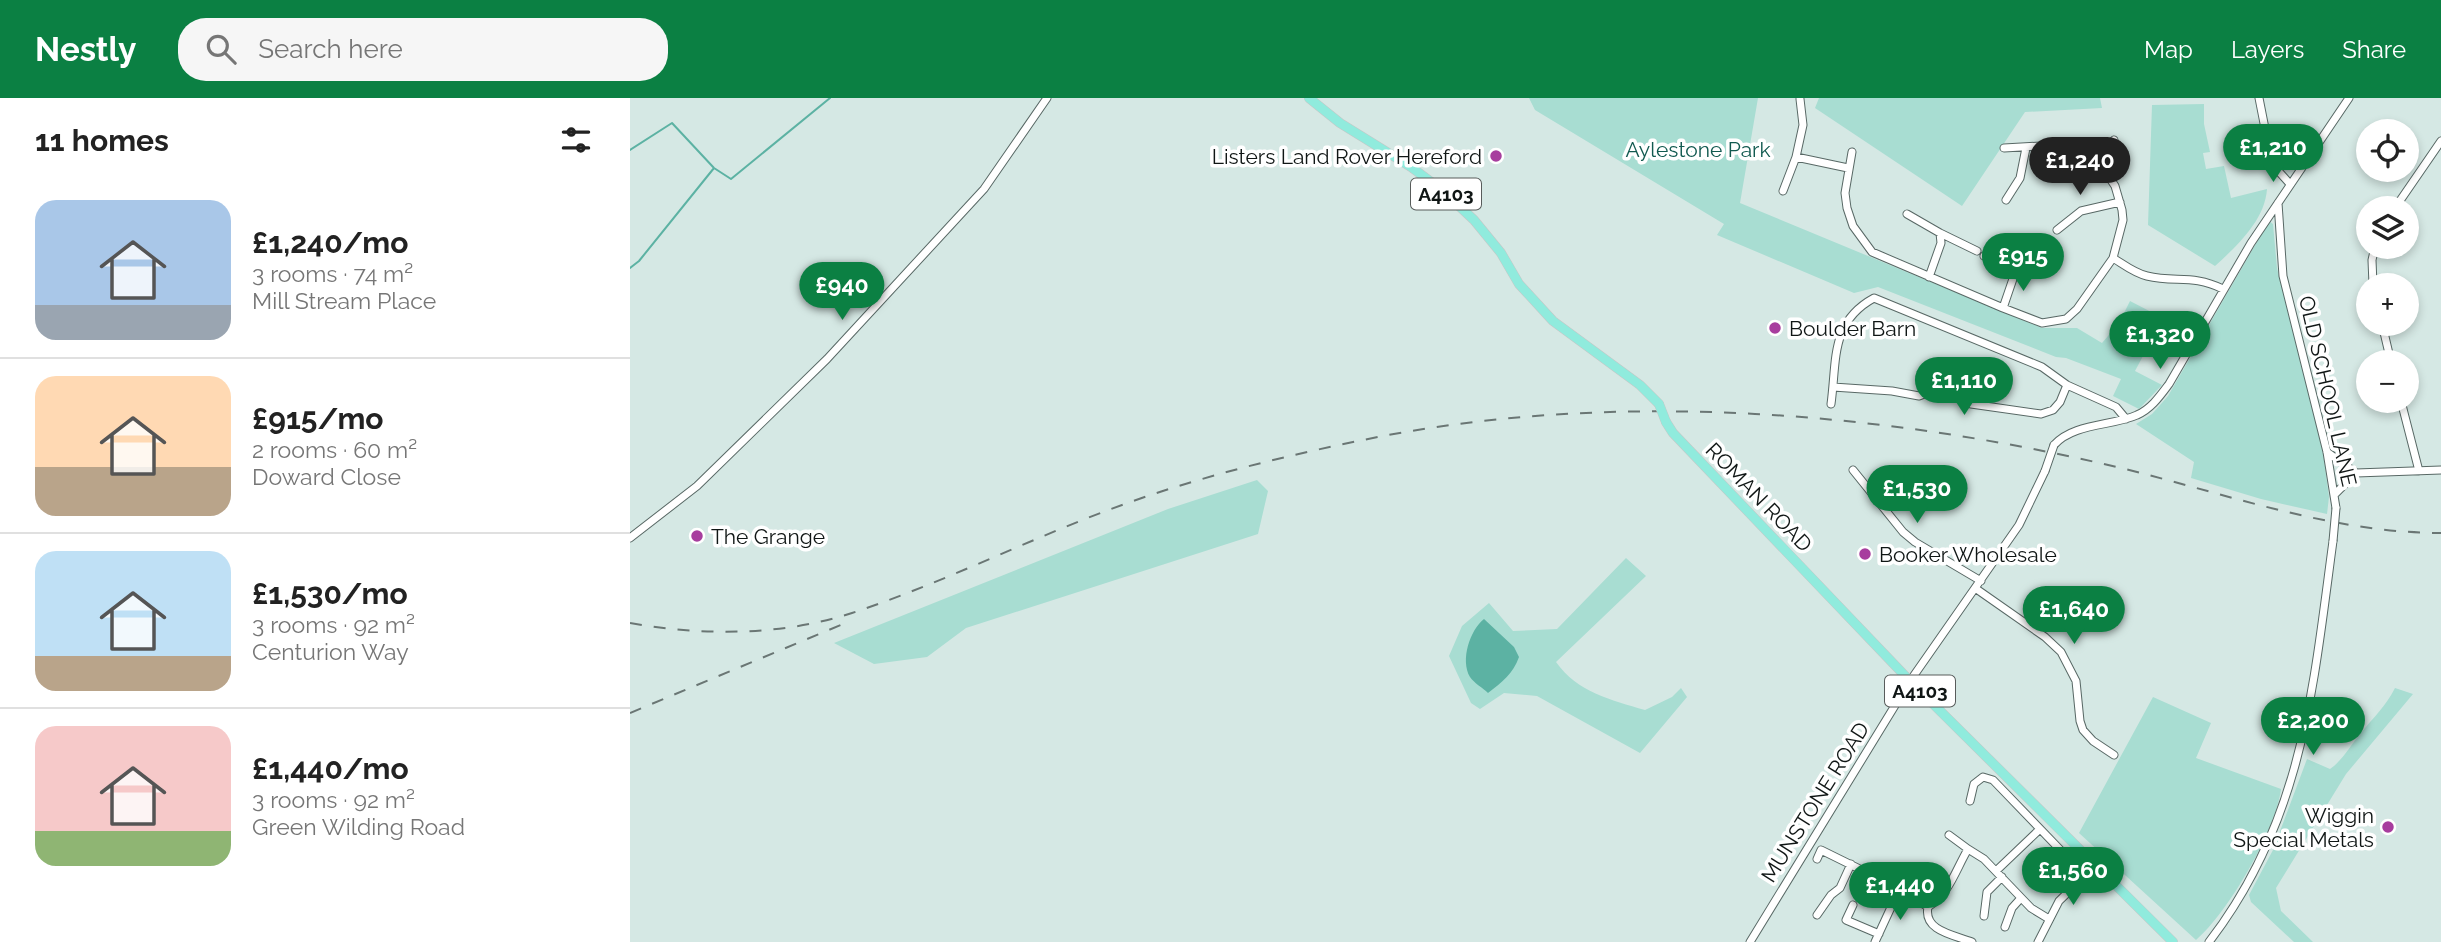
<!DOCTYPE html>
<meta charset="utf-8">
<style>
body{margin:0;font-family:Raleway,sans-serif;background:#f6f6f6;color:#222;height:100vh;display:flex;flex-direction:column;font-size:26px;white-space:nowrap}
*{box-sizing:border-box;margin:0}
p{font-size:23px;color:#767676}
.icon{flex:none;width:38px;height:38px;fill:none;stroke:currentColor;stroke-width:2;stroke-linecap:round;stroke-linejoin:round}
.map{position:relative;flex:1;overflow:hidden}
.drawer{display:flex;flex-direction:column;background:#fff;width:630px}
.drawer>*{flex:none}
.controls{position:absolute;left:1726px;top:21px;display:grid;gap:14px}
.controls a{display:grid;place-items:center;width:63px;height:63px;border-radius:50%;background:#fff;box-shadow:0 4px 10px #0003;font-size:35px}
.price{position:absolute;translate:-50% -60px;padding:0 16px;border-radius:24px;background:#0b8043;color:#fff;font-size:23px;line-height:46px;filter:drop-shadow(0 2px 4px #0008)}
.price::after{content:'';position:absolute;left:50%;top:42px;width:21px;height:16px;margin-left:-10px;background:inherit;clip-path:polygon(0 0,100% 0,50% 100%)}
.price.active{background:#222;color:#fff}
ul{padding:0;list-style:none}
li{display:flex;align-items:center;gap:21px;height:175px;padding:0 35px}
li+li{border-top:2px solid #e0e0e0}
li span{display:grid;place-items:center;flex:none;width:196px;height:140px;border-radius:21px;color:#555}
li>.icon{margin-inline-start:auto}
span .icon{width:84px;height:84px;fill:#fffc;stroke-width:1}
li b{font-size:30px}
h2{display:flex;justify-content:space-between;align-items:center;height:84px;padding:0 35px;font-size:30px}
header{display:flex;align-items:center;gap:42px;box-sizing:border-box;height:98px;padding:0 35px;background:#0b8043;color:#fff}
header strong{font-size:33px}
nav{display:flex;gap:38px;margin-inline-start:auto;font-size:24px}
.search{width:490px;height:63px;background:#f6f6f6;display:flex;align-items:center;gap:18px;box-sizing:border-box;padding:0 24px;border-radius:28px;color:#767676;font-size:26px}
main{display:flex;flex:1;min-height:0}
.map>svg:first-child{display:block}
</style>
<header>
<strong>Nestly</strong>
<div class="search"><svg class="icon" aria-label="search" viewBox="0 0 24 24"><circle cx="10" cy="10" r="6"/><path d="M15 15l6 6"/></svg>Search here</div>
<nav><a>Map</a><a>Layers</a><a>Share</a></nav>
</header>
<main>
<section class="drawer">
<h2>11 homes<svg class="icon" aria-label="filters" viewBox="0 0 24 24"><path d="M4 7h16M4 17h16"/><circle cx="9" cy="7" r="2"/><circle cx="15" cy="17" r="2"/></svg></h2>
<ul>
<li><span style="background:linear-gradient(#a9c7e8 75%,#9aa5b1 0)"><svg class="icon" aria-label="home" viewBox="0 0 24 24"><path d="M3 11l9-7 9 7M6 9v11h12V9"/></svg></span><div><b>£1,240/mo</b><p>3 rooms · 74 m²</p><p>Mill Stream Place</p></div></li>
<li><span style="background:linear-gradient(#ffd9b3 65%,#b9a48a 0)"><svg class="icon" aria-label="home" viewBox="0 0 24 24"><path d="M3 11l9-7 9 7M6 9v11h12V9"/></svg></span><div><b>£915/mo</b><p>2 rooms · 60 m²</p><p>Doward Close</p></div></li>
<li><span style="background:linear-gradient(#bfe0f5 75%,#b9a48a 0)"><svg class="icon" aria-label="home" viewBox="0 0 24 24"><path d="M3 11l9-7 9 7M6 9v11h12V9"/></svg></span><div><b>£1,530/mo</b><p>3 rooms · 92 m²</p><p>Centurion Way</p></div></li>
<li><span style="background:linear-gradient(#f6c9c9 75%,#8fb573 0)"><svg class="icon" aria-label="home" viewBox="0 0 24 24"><path d="M3 11l9-7 9 7M6 9v11h12V9"/></svg></span><div><b>£1,440/mo</b><p>3 rooms · 92 m²</p><p>Green Wilding Road</p></div></li>
</ul>
</section>
<div class="map">
<svg width="1811" height="844" viewBox="0 0 1811 844">
<rect width="100%" height="100%" fill="#d5e8e4"/>
<!-- green -->
<path fill="#a8ddd2" d="M 899,0 L 1128,0 L 1110,105 L 1412,230 L 1447,230 L 1472,245 L 1489,225 L 1500,203 L 1562,235 L 1549,256 L 1522,241 L 1505,273 L 1532,287 L 1509,311 L 1483,298 L 1491,281 L 1436,260 L 1426,259 L 1248,189 L 1224,195 L 1087,137 L 1094,126 L 905,12 Z
M 1189,0 L 1470,0 L 1472,10 L 1395,14 L 1332,108 L 1185,10 Z
M 1574,6 L 1574,26 L 1580,54 L 1573,55 L 1576,71 L 1594,68 L 1601,100 L 1637,91 C 1635,122 1607,148 1585,168 L 1518,127 L 1522,7 Z
M 1639,123 L 1643,126 L 1647,170 L 1693,354 L 1699,399 L 1697,416 L 1631,401 L 1561,380 L 1564,364 L 1506,326 L 1522,316 L 1538,298 Z
M 627,382 L 638,393 L 628,436 L 336,530 L 297,559 L 244,566 L 204,545 L 538,411 Z
M 996,460 L 1016,478 L 926,564 C 947,594 981,602 1015,612 L 1042,599 L 1051,590 L 1057,599 L 1010,655 L 907,598 L 874,595 L 850,611 L 841,605 L 819,558 L 832,528 L 859,505 L 883,533 L 927,531 Z
M 1765,590 L 1783,596 L 1716,676 L 1646,790 L 1651,813 L 1683,844 L 1664,844 L 1621,804 L 1619,797 L 1643,752 L 1677,661 L 1700,671 C 1713,662 1720,648 1730,636 C 1743,620 1756,608 1765,590 Z
M 1523,599 L 1581,625 L 1566,660 L 1651,691 C 1646,732 1598,815 1566,842 L 1449,735 Z"/>
<!-- water -->
<path fill="#5cb2a3" d="M 854,521 L 884,549 L 889,559 C 883,576 872,584 858,595 C 853,590 844,585 840,579 C 830,562 840,532 854,521 Z"/>
<g fill="none" stroke-linecap="round" stroke-linejoin="round">
<!-- stream -->
<path stroke="#5cb2a3" stroke-width="2" d="M 0,52 L 42,25 L 84,70 L 101,81 L 200,0
M 0,170 L 9,163 L 84,70"/>
<!-- minor casing -->
<g stroke="#586865" stroke-width="9">
<path id="minor" d="M 1629,0 L 1642,66 L 1660,86
M 1374,50 L 1429,47 L 1469,64 L 1485,88 L 1492,112 L 1493,122 L 1483,160 C 1493,166 1504,175 1517,178 C 1546,185 1562,176 1593,191
M 1222,54 L 1215,95 L 1217,110 L 1223,128 L 1242,154 L 1373,210 L 1412,225 L 1436,221 L 1447,211 L 1483,160
M 1166,59 L 1173,27 L 1170,1
M 1469,64 L 1484,42
M 1153,93 L 1166,59 L 1218,70
M 1376,102 L 1390,80 L 1396,50
M 1648,105 L 1653,178 L 1697,354 L 1706,410
M 1765,110 L 1811,43
M 1277,116 L 1310,135 L 1311,145 L 1299,179
M 1427,132 L 1451,113 L 1490,104
M 1310,135 L 1347,153
M 1354,158 L 1386,172 L 1373,210
M 1743,187 L 1742,162 L 1745,149
M 1752,226 L 1761,264
M 1203,289 L 1262,293 L 1289,298 L 1302,293 L 1326,296 L 1341,306 L 1411,316 L 1423,312 L 1430,304 L 1437,287
M 1771,303 L 1789,373
M 1201,306 C 1207,262 1200,224 1244,200 L 1412,269 L 1437,287 L 1486,309 L 1496,321
M 1424,347 C 1443,325 1483,328 1507,317 C 1521,311 1530,298 1539,286 L 1621,145 L 1719,0
M 1697,354 L 1726,375
M 1223,372 L 1273,434 L 1285,444 L 1351,483
M 1705,396 L 1726,375 L 1811,372
M 0,440 L 67,388 L 197,261 L 354,91 L 417,0
M 1345,490 L 1415,539 L 1431,554 L 1446,583 L 1450,623 L 1453,632 L 1463,643 L 1484,657
M 1340,703 L 1344,686 L 1353,679 L 1363,682 L 1441,763
M 1319,737 L 1338,751 C 1325,773 1320,795 1298,809 C 1293,833 1324,837 1342,844
M 1338,751 L 1354,761 L 1401,810 L 1419,821
M 1187,761 L 1191,752 L 1262,787 L 1298,809
M 1366,773 L 1410,731
M 1230,798 L 1240,776
M 1223,807 L 1216,822 L 1249,836
M 1187,817 L 1201,797 L 1210,790 L 1221,766
M 1354,818 L 1357,794 L 1372,779
M 1375,829 L 1382,810 L 1391,800
M 1120,844 L 1280,583 L 1389,427 L 1415,373
M 1245,844 L 1269,792
M 1408,844 L 1429,803 L 1466,767
M 1579,844 C 1673,722 1683,591 1703,443"/>
</g>
<!-- major casing -->
<g stroke="#c6c7c7" stroke-width="10">
<path id="major" d="M 679,0 L 710,25 L 781,69 L 812,92 L 844,122 L 871,155 L 889,186 L 923,223 L 1010,287 L 1029,306
M 1036,324 L 1043,335 L 1280,583 L 1543,844"/>
</g>
<!-- minor -->
<use href="#minor" stroke="#fff" stroke-width="7"/>
<!-- major -->
<use href="#major" stroke="#90ebdd" stroke-width="9"/>
<!-- rail -->
<path stroke="#6a7674" stroke-width="2" stroke-dasharray="12 12" stroke-linecap="butt" d="M 0,525 C 72,538 151,538 222,515 C 307,487 389,446 473,414 C 557,382 645,360 733,342 C 970,293 1230,311 1465,364 C 1579,389 1693,435 1811,435
M 0,615 L 218,524"/>
<!-- minor-bridge casing -->
<g stroke="#586865" stroke-width="9" stroke-linecap="butt">
<path id="minor-bridge" d="M 1415,373 L 1424,347
M 1703,443 L 1706,410"/>
</g>
<!-- major-bridge casing -->
<g stroke="#c6c7c7" stroke-width="10" stroke-linecap="butt">
<path id="major-bridge" d="M 1029,306 L 1036,324"/>
</g>
<!-- minor-bridge -->
<use href="#minor-bridge" stroke="#fff" stroke-width="7"/>
<!-- major-bridge -->
<use href="#major-bridge" stroke="#90ebdd" stroke-width="9"/>
</g>
<!-- markers -->
<g fill="#a73d9e" stroke="#fff" stroke-width="2.5">
<circle cx="866" cy="58" r="7"/>
<circle cx="1145" cy="230" r="7"/>
<circle cx="67" cy="438" r="7"/>
<circle cx="1235" cy="456" r="7"/>
<circle cx="1758" cy="729" r="7"/>
</g>
<g text-anchor="middle" dominant-baseline="central" stroke-width="7" stroke-linejoin="round" paint-order="stroke">
<!-- shield labels -->
<g fill="#fff" stroke="#585c5b" stroke-width="2">
<rect x="781" y="80.5" width="70" height="31" rx="5"/>
<rect x="1255" y="577.5" width="70" height="31" rx="5"/>
</g>
<g font-size="19" font-weight="bold" fill="#101615">
<text x="816" y="96">A4103</text>
<text x="1290" y="593">A4103</text>
</g>
<!-- park labels -->
<g font-size="21" fill="#125a50" stroke="#fff">
<text x="1068" y="51">Aylestone Park</text>
</g>
<!-- poi labels -->
<g font-size="21" fill="#101615" stroke="#fff" text-anchor="start">
<text x="852" y="58" text-anchor="end">Listers Land Rover Hereford</text>
<text x="1159" y="230">Boulder Barn</text>
<text x="81" y="438">The Grange</text>
<text x="1249" y="456">Booker Wholesale</text>
<text x="1744" y="717" text-anchor="end">Wiggin<tspan x="1744" dy="24">Special Metals</tspan></text>
</g>
<!-- street labels -->
<g font-size="21" fill="#101615" stroke="#fff">
<text transform="translate(1698 293) rotate(77)">OLD SCHOOL LANE</text>
<text transform="translate(1129 399) rotate(46)">ROMAN ROAD</text>
<text transform="translate(1185 704) rotate(-58)">MUNSTONE ROAD</text>
</g>
</g>
</svg>
<div class="controls">
<a><svg class="icon" aria-label="locate" viewBox="0 0 24 24"><circle cx="12" cy="12" r="6"/><path d="M12 2v4M12 18v4M2 12h4M18 12h4"/></svg></a>
<a><svg class="icon" aria-label="layers" viewBox="0 0 24 24"><path d="M12 4l9 5-9 5-9-5zM3 14l9 5 9-5"/></svg></a>
<a>+</a>
<a>−</a>
</div>
<b class="price" style="left:1643px;top:86px">£1,210</b>
<b class="price active" style="left:1450px;top:99px">£1,240</b>
<b class="price" style="left:1393px;top:195px">£915</b>
<b class="price" style="left:212px;top:224px">£940</b>
<b class="price" style="left:1530px;top:273px">£1,320</b>
<b class="price" style="left:1334px;top:319px">£1,110</b>
<b class="price" style="left:1287px;top:427px">£1,530</b>
<b class="price" style="left:1444px;top:548px">£1,640</b>
<b class="price" style="left:1683px;top:659px">£2,200</b>
<b class="price" style="left:1443px;top:809px">£1,560</b>
<b class="price" style="left:1270px;top:824px">£1,440</b>
</div>
</main>
